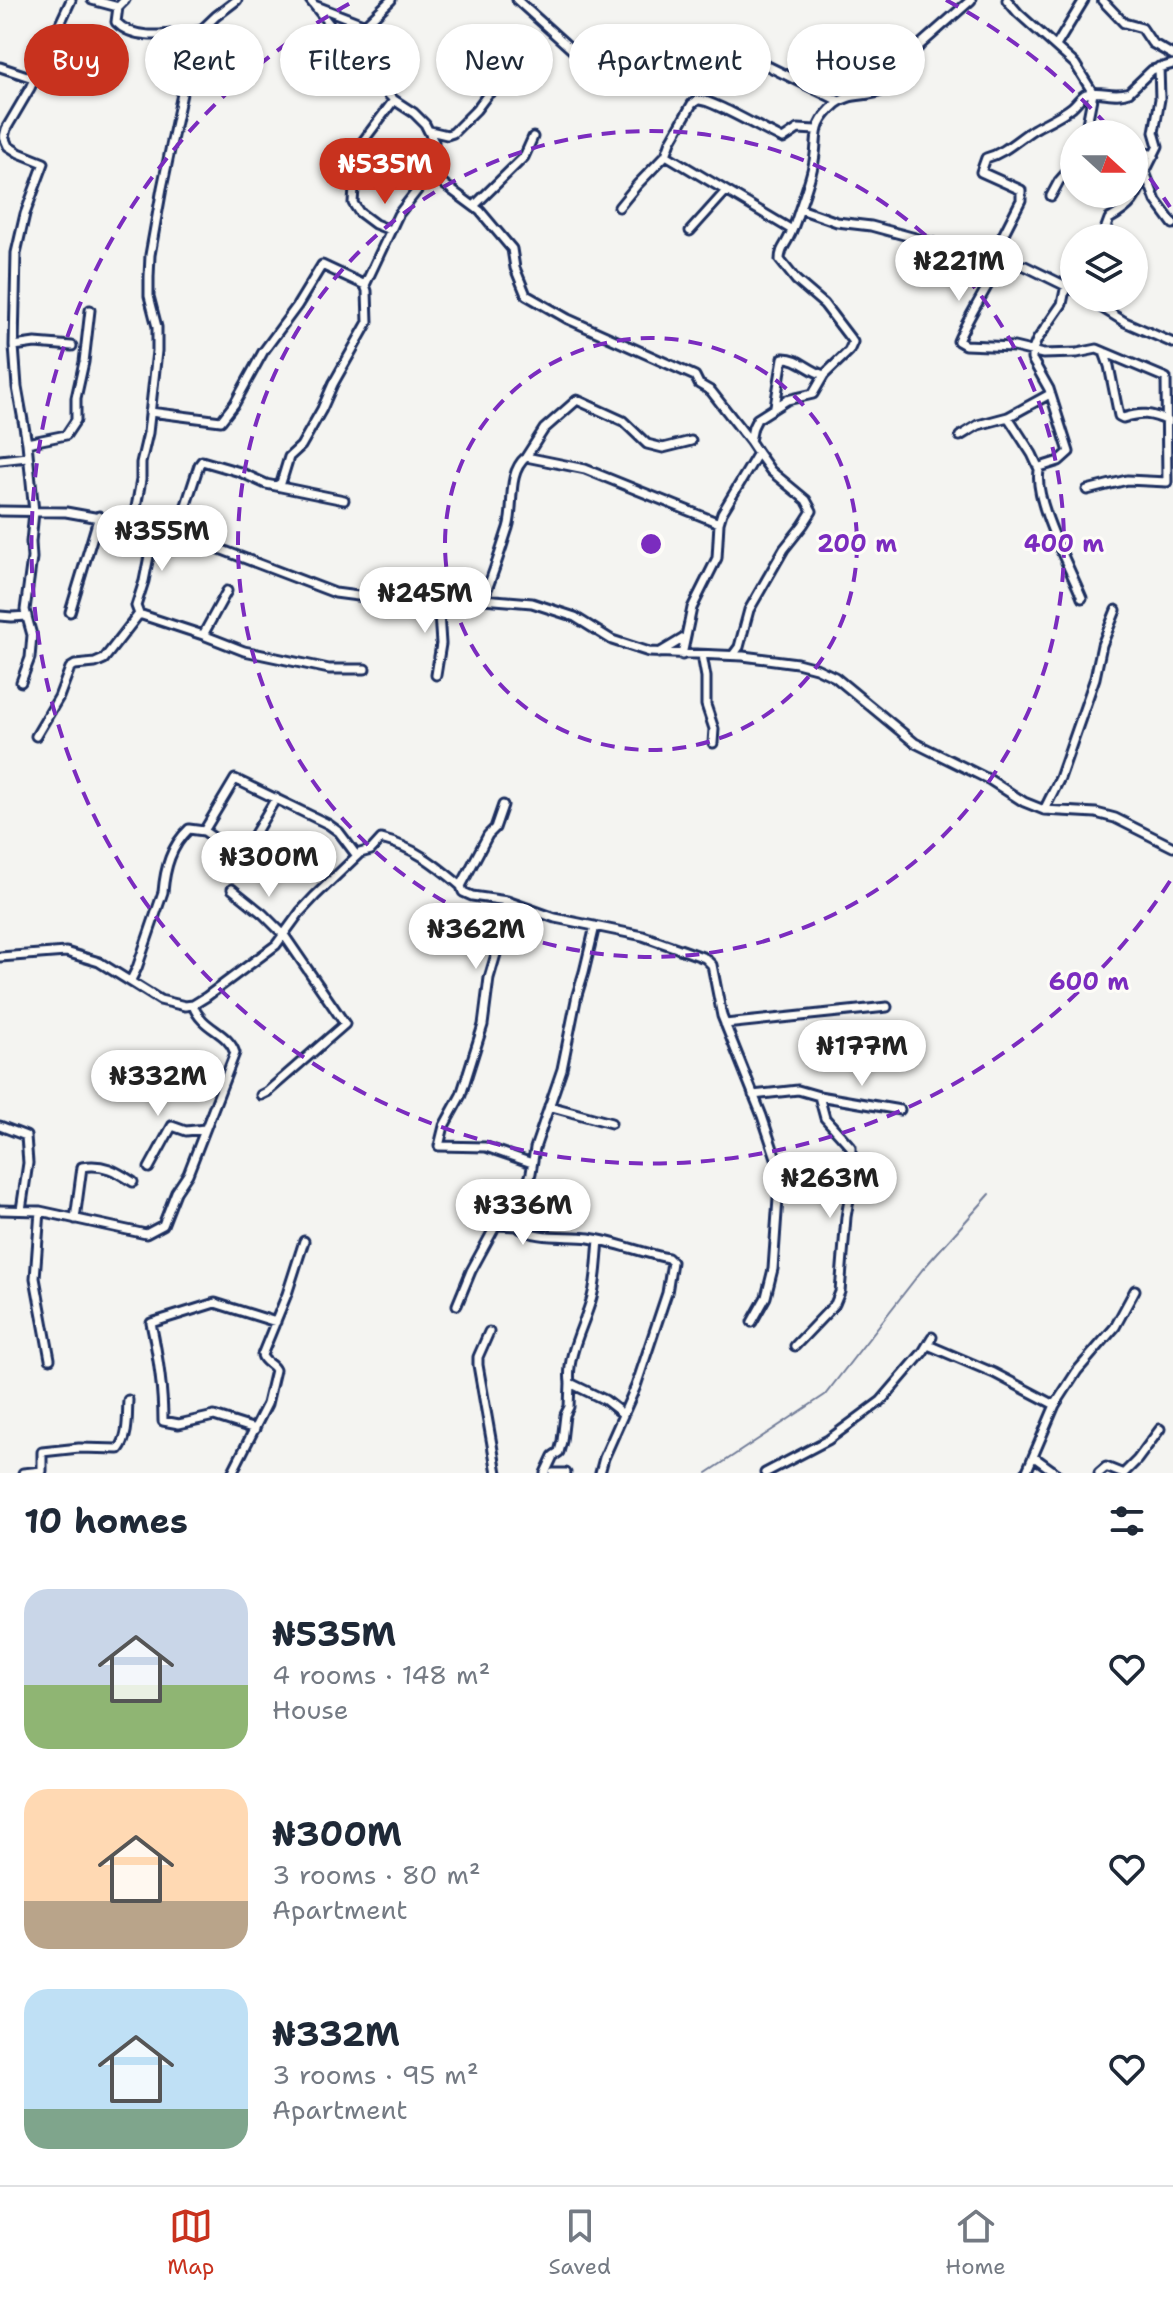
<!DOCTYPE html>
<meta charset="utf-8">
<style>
body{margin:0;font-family:"Shantell Sans",sans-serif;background:#f6f6f7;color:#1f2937;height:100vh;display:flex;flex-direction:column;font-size:30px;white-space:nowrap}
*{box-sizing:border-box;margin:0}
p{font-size:26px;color:#747a83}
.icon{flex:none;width:44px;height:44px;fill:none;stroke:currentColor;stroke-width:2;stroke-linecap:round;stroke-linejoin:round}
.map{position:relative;height:1473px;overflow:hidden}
.details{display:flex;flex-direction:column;background:#fff;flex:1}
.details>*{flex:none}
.hud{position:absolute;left:24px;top:24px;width:1126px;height:72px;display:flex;gap:16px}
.needle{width:52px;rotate:111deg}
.tools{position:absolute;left:1060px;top:120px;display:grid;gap:16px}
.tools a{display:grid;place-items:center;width:88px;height:88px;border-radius:50%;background:#fff;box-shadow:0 2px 6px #0004;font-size:40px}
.price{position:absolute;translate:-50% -68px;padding:0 18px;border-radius:28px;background:#fff;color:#222;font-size:26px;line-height:52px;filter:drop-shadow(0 2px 4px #0008)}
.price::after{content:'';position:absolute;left:50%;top:48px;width:24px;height:18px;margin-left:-12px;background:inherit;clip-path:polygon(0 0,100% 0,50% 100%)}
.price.active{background:#c8321e;color:#fff}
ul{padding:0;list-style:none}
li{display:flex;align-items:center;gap:24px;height:200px;padding:0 24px}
li span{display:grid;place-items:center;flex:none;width:224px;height:160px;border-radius:24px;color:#555}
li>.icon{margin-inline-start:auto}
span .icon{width:96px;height:96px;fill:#fffc;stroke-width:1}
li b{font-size:34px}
h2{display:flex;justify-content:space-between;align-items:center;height:96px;padding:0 24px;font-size:34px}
.chip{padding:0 28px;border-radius:36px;background:#fff;box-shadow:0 2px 6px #0004;font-size:28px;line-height:72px}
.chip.active{background:#c8321e;color:#fff}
.menu{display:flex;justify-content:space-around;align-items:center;height:112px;border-top:2px solid #e0e1e3;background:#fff;font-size:22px;color:#747a83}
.menu a{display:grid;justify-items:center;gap:4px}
.menu .active{color:#c8321e}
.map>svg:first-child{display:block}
</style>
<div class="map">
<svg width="1173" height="1473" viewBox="0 0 1173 1473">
<rect width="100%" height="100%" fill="#f4f4f1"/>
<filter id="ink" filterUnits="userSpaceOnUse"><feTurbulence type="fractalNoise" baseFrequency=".0125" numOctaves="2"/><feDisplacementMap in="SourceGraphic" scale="16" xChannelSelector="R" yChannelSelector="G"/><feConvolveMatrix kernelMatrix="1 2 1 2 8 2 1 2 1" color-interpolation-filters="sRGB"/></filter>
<g filter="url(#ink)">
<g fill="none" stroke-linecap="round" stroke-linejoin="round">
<!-- stream -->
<path stroke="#717c98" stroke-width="2" d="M 707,1473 L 825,1395 L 922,1270 L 990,1194"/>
<!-- minor casing -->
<g stroke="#1b2f5e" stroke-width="13">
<path id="minor" d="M 92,0 L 118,7
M 125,0 L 118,7 L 116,22 C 136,43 173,33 199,31
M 517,0 L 590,66 L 619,85 L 640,77
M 1007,0 L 1018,13 L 1075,64 L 1093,93 L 1085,134
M 1102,0 L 1124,23 L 1142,28 L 1152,43 L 1173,55
M 314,5 L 363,24 L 367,23 L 391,0
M 1056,46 L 1084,0
M 735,50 L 839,101
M 0,67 L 33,78
M 1159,67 L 1160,99 L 1154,132 L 1158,146 L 1145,172 L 1156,201 L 1173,224
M 430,131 L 447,135 L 453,133 L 476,110 L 488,94 L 510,78
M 1134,150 L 1154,155
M 666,155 L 792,230
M 429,170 L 445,185 L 480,211 L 512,249 L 515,268 L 526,295 L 568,319 L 695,376 L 699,384 L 711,391 L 750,441
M 1051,196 L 1059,181 L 1074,164
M 474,206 L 524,157 L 533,137
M 619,207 L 637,185 L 666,155 L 671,141 L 692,104 C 694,103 696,101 698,100 C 710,98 768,133 783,139 L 798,129 L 816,130
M 800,209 L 837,222 L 871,226 L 1000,261 L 996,249 L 1021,200 L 1021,190 L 981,172 L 986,158 C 1005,153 1018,139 1034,129 C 1046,122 1061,116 1072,107 C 1077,103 1080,97 1086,94 C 1099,89 1114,98 1129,92 L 1152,70 L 1173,64
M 390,230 L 375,224 L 359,212 L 353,203 L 354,188 L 346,168 L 355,152 L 394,100
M 690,231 L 726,191
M 1102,238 L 1109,219 C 1132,206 1136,199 1145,175
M 1074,280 L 1066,285 L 1062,304 L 1037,340 L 1032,352 L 1032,359 L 1049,389 L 1069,452 L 1059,461 L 1040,467 C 1030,495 1071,570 1082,598
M 1074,290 L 1025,266 L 1000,261 C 988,288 970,313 958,341 L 965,345 L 1014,347 L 1043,354 L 1077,353 L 1097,349 L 1166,378 L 1167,482 L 1127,480 L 1087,490
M 1086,298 L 1125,322 L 1173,343
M 14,346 L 35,343 L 72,346
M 1104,352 L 1109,366 L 1119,416 L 1123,418 C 1141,412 1151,413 1168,421
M 775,406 L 783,358 C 798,357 809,371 824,375
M 150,412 L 221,421 L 235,403 L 263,352 L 297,306 L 322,265 L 365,285
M 1008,417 L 1032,454 L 1039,469
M 960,436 L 978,425 L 1008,417 L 1050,394
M 27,443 L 66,435 L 76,420 L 76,398 L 84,362 L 90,310
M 526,457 L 585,469 L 719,523
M 0,460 L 27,457
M 276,486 L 344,500
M 0,511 L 66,512 L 133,524 L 136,527 L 204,543 L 335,593 L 373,598 L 459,597 L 532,603 L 575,617 L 612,640 L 649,652 L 743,656 L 797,663 L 816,668 L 835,677 L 915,743 L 990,780 L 1024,802 L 1044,810 L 1096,813 L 1115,818 L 1173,847
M 133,524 L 141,480 L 141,463 L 148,433 L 157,351 L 157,327 L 149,296 L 149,277 L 150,255 L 162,188 L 194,37 L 216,16 L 237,0
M 154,531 L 144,581 L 136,606 L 139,614 L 203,635 L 244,651 L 329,669 L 365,669
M 161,533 L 169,517 L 184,509 L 186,505 L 199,465 L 202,461 L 240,472 L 266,484 L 276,486 L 281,483 L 289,457 L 301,446 L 322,409 L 333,384 L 368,322 L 367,291 L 365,285 L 398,215 L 422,184 L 429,170 L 434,142 L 425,124 L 414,113 L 394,100 L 372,78 L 310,0
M 483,599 C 493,576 500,552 508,528 C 515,507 506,474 526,457 L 544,429 L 577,400 L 623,421 L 647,444 L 663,448 L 691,441
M 70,612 L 99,516
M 0,616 L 12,617 L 27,616
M 203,635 L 227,591
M 659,653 L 684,638
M 682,655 L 692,608 L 717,558 L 719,523 L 722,513 L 758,453 L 750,441 L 753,427 L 757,419 L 787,400 L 813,394 L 824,375 L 849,351 L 853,342 L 824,304 L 796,280 L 780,260 C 780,249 785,246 789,237 C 794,228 797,217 800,208 C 805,194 810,180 813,166 C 820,136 809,128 836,104 C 850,92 868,98 883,90 L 921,44 L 971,0
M 702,655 L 706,677 L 706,705 L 714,729 L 713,743
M 733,655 L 739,647 L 749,610 L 784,549 L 803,525 L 812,511 L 806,500 L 771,471 L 758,453
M 436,675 L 441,644 L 438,598
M 21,682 L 30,658 L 32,635 L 25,610 L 32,558 L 31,542 L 34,512 L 27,443 L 17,387 L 14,346 L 16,253 L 25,214 L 44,163 L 19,153 L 8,146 L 4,137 L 6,129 L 30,88 L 71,0
M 36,736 L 59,697 L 70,668 L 75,665 L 95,663 L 104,659 L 139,614
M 1044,810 L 1060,778 L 1095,678 L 1102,645 L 1116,610
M 204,831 L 224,845 L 246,849 L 276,798
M 461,886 L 488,835 L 495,828 L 503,805
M 232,889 L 263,914 L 284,935 L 345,1024 L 267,1092 L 261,1095
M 507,901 L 501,921 L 499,944 L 489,978 L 483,1025 L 461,1095 L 444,1126 L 439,1146 L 486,1147 L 532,1163
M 595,926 L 584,972 L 577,995 L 562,1069 L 535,1148 L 531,1173 L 520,1207 L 517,1226 C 532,1240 570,1235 589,1238 C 616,1242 642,1253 668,1258 L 672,1262 L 667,1293 L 636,1386 L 604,1458 L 600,1473
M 0,957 L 66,952 L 99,962 L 160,1000 L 185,1006 L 193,1005 L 206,997 L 276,945 L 300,912 L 315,896 L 360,853 L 371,850 L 381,839 C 414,847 436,865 461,886 L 463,892 L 472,896 L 507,901 L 555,918 L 643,936 L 705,958 L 712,965 L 722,1016 L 762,1116 L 780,1170 L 773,1269 L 766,1297 L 752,1322
M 131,980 L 137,968 L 163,892 C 165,868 171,846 189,829 L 204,831 L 235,779 L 328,824 L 339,832 L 357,856
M 725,1024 L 887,1007
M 753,1095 L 798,1090 L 819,1096 L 900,1110
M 549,1106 L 611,1123
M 0,1126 L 26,1136 L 28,1163 L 21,1210
M 149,1168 L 172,1126 L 186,1131 L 205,1129
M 0,1210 L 40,1211 L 146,1234 L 163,1225 L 176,1192 L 188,1174 L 235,1053 C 228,1031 202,1030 193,1005
M 40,1211 L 35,1278 L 50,1359
M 75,1219 L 82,1167 C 103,1163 116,1171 133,1182
M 599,1240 C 597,1259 597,1279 592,1297 C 585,1324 566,1355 570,1383 L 605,1400 L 623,1414
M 457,1305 L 471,1271 L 496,1225 L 517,1226
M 489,1332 L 478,1357 L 478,1365 L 497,1473
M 928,1345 L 994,1373 L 1055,1405
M 795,1346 L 835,1304 L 840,1292 L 846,1217 L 851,1188 L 851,1147 L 825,1118 L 819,1096
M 255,1429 L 214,1416 L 179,1424 L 163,1421 C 163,1387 158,1355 151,1323 L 215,1303 L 276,1322
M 1034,1457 L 1056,1473
M 23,1473 L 42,1471 L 42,1452 L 79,1448 L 119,1449 C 129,1436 127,1416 128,1400
M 232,1473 L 267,1404 L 275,1370 C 272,1363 264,1363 262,1355 L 287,1294 L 304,1241
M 545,1473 L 553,1456 L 559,1452 L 562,1441 L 565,1415 L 569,1407 L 570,1383
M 553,1473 L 566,1473
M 765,1473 L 828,1440 L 881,1401 L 923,1352 L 932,1337
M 1026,1473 L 1055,1405 L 1077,1371 L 1115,1327 L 1135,1290
M 1099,1473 L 1106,1467 L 1121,1473
M 1124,1473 L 1137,1460 L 1160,1429"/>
</g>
<!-- minor -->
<use href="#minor" stroke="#fdfcf7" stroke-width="7"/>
</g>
</g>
<!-- distance rings -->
<g fill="none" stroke="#7b2cbf" stroke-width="4" stroke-dasharray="14 10">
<circle cx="651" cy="544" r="206"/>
<circle cx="651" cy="544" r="413"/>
<path d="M1170 881A619 619 0 1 1 356 0M946 0A619 619 0 0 1 1115 134M1135 159A619 619 0 0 1 1170 207"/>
</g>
<circle cx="651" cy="544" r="12" fill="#7b2cbf" stroke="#fdfcf7" stroke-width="4"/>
<g font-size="24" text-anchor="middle" font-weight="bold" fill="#7b2cbf" stroke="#fdfcf7" stroke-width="6" stroke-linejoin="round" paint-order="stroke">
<text x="857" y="552">200 m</text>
<text x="1064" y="552">400 m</text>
<text x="1089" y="990">600 m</text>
</g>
</svg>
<div class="tools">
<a><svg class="needle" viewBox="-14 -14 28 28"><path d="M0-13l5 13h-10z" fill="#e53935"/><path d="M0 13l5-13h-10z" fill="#747a83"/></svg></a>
<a><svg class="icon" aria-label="layers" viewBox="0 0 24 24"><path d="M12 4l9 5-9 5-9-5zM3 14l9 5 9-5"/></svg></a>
</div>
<b class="price active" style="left:385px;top:206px">₦535M</b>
<b class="price" style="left:959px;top:303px">₦221M</b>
<b class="price" style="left:162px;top:573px">₦355M</b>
<b class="price" style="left:425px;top:635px">₦245M</b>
<b class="price" style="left:269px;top:899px">₦300M</b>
<b class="price" style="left:476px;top:971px">₦362M</b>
<b class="price" style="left:862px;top:1088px">₦177M</b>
<b class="price" style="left:158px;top:1118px">₦332M</b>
<b class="price" style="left:830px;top:1220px">₦263M</b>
<b class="price" style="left:523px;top:1247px">₦336M</b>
<div class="hud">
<a class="chip active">Buy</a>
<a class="chip">Rent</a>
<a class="chip">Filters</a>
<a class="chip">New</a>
<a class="chip">Apartment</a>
<a class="chip">House</a>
</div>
</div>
<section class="details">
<h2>10 homes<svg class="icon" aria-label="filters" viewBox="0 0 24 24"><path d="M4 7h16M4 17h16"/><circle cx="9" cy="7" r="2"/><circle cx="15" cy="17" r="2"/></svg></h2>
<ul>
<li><span style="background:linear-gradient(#c9d6e8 60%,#8fb573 0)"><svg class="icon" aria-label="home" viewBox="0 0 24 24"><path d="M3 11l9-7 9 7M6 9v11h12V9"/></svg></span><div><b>₦535M</b><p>4 rooms · 148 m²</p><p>House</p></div><svg class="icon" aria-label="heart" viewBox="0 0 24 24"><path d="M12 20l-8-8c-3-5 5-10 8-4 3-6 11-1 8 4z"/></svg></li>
<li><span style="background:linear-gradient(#ffd9b3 70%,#b9a48a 0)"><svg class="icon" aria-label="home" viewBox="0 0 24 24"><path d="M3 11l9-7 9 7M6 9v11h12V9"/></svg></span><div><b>₦300M</b><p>3 rooms · 80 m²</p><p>Apartment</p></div><svg class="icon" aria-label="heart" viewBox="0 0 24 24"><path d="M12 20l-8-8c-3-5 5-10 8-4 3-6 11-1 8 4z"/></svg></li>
<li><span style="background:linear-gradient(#bfe0f5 75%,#7fa58c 0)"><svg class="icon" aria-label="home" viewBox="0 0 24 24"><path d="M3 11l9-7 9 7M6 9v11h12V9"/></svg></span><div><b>₦332M</b><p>3 rooms · 95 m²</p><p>Apartment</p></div><svg class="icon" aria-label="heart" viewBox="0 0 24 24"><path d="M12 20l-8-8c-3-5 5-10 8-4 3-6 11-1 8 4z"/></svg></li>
</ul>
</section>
<nav class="menu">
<a class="active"><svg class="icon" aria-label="map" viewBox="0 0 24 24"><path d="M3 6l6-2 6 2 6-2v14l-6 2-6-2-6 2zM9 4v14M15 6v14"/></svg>Map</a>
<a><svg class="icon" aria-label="saved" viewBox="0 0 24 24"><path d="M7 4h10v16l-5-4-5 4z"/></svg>Saved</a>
<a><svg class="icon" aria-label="home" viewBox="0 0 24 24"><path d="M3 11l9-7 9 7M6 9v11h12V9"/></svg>Home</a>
</nav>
